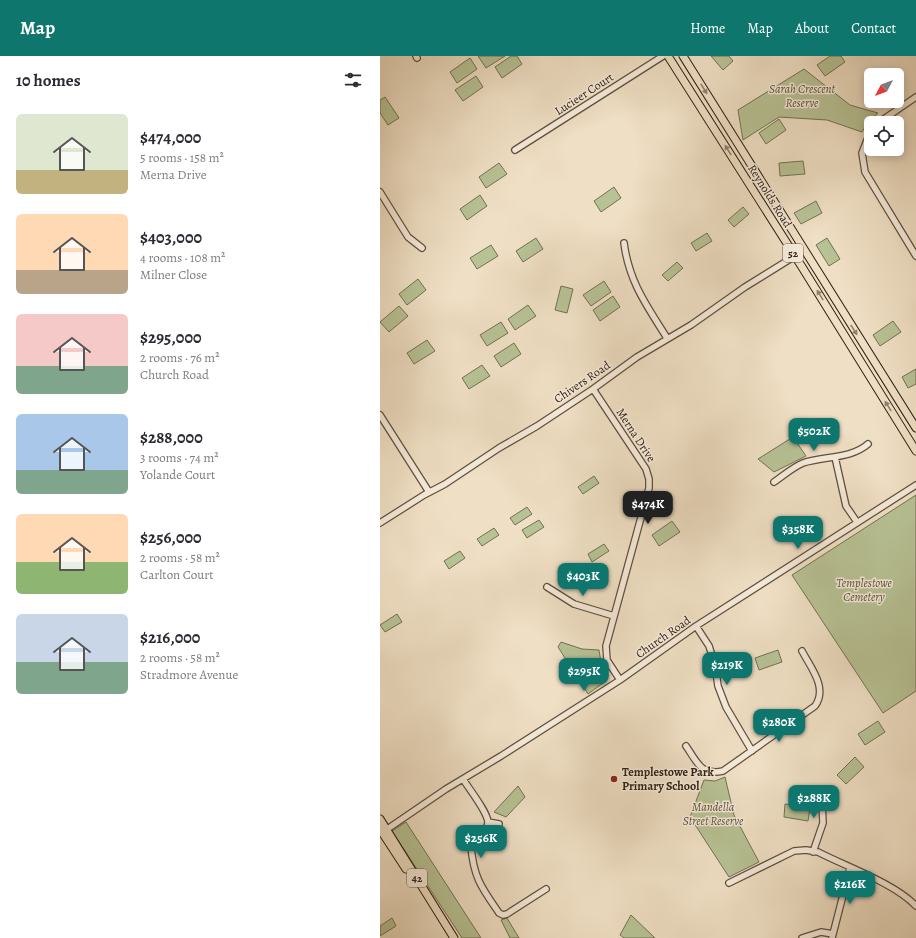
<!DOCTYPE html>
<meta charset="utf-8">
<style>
body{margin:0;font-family:Alegreya,serif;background:#f2f2f3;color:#2b2b33;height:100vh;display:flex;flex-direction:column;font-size:15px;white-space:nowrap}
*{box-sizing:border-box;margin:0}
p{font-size:13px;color:#7c7c81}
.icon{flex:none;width:22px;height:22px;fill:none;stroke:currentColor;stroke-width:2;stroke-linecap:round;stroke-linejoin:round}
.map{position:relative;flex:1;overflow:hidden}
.panel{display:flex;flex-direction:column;background:#fff;width:380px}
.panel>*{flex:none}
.needle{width:26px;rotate:229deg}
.controls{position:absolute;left:484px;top:12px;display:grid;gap:8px}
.controls a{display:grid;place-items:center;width:40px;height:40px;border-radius:6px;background:#fff;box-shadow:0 2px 10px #0003;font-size:20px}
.price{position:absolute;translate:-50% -34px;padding:0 9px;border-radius:8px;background:#0f766e;color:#fff;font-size:13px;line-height:26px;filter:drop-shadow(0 1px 2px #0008)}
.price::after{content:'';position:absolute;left:50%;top:24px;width:12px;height:9px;margin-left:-6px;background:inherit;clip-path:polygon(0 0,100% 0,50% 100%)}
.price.active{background:#222;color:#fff}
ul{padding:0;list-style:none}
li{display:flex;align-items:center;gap:12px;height:100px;padding:0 16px}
li span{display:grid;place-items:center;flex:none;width:112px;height:80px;border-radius:6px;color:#555}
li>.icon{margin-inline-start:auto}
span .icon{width:48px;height:48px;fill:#fffc;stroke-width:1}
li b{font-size:17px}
h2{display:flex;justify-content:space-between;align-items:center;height:48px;padding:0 16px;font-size:17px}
header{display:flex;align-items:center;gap:24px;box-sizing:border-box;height:56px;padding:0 20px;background:#0f766e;color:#fff}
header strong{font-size:19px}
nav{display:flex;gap:22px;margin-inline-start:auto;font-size:14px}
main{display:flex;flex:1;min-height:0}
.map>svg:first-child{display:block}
</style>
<header>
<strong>Map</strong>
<nav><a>Home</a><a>Map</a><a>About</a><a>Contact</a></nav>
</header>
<main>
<section class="panel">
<h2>10 homes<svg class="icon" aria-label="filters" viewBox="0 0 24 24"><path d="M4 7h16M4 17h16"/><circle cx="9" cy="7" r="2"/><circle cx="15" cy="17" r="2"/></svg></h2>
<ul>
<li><span style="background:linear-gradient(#dfe7d0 70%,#c2b280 0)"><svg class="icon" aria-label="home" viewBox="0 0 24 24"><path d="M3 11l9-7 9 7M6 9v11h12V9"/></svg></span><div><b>$474,000</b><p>5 rooms · 158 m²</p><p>Merna Drive</p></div></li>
<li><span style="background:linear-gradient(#ffd9b3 70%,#b9a48a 0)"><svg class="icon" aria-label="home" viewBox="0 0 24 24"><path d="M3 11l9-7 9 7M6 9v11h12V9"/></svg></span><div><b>$403,000</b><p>4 rooms · 108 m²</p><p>Milner Close</p></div></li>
<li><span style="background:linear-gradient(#f6c9c9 65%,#7fa58c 0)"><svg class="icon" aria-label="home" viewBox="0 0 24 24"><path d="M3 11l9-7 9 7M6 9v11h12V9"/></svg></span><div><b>$295,000</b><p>2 rooms · 76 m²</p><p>Church Road</p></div></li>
<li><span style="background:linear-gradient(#a9c7e8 70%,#7fa58c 0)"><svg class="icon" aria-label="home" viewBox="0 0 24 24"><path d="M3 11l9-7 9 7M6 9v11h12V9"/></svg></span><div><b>$288,000</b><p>3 rooms · 74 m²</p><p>Yolande Court</p></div></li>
<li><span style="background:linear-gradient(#ffd9b3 60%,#8fb573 0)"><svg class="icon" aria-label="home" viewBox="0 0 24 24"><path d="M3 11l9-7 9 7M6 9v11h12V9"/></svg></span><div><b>$256,000</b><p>2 rooms · 58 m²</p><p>Carlton Court</p></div></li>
<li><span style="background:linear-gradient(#c9d6e8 60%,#7fa58c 0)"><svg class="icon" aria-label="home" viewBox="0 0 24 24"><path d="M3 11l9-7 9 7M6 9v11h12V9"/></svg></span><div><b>$216,000</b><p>2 rooms · 58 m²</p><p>Stradmore Avenue</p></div></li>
</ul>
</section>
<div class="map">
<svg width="536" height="882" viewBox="0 0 536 882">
<rect width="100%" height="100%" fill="#efdfc4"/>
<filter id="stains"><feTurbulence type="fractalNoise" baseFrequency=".005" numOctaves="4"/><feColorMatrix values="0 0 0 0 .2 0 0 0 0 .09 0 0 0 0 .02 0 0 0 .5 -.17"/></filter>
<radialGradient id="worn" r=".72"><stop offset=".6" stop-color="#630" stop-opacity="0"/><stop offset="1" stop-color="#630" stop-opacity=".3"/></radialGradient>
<!-- green -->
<path fill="#b7c295" stroke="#727154" d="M 98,0 L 125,0 L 106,12 Z
M 131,0 L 137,0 L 142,8 L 122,22 L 115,11 Z
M 331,0 L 349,0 L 353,5 L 343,14 Z
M 450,0 L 461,0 L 465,6 L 445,20 L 437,9 Z
M 90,2 L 97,13 L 77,27 L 70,16 Z
M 424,13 L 470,49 L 498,57 L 488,66 L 482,76 L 447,64 L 399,61 L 363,84 L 358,54 Z
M 96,20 L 103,31 L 83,45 L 75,34 Z
M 5,41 L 19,62 L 8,69 L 0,57 L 0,44 Z
M 399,63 L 406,74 L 386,88 L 379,77 Z
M 423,105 L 425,118 L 400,120 L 399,107 Z
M 119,107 L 127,118 L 106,132 L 99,121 Z
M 234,131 L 241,142 L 221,156 L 214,145 Z
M 100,139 L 107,150 L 87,164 L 80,153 Z
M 436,145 L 442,157 L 421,168 L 414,157 Z
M 363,151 L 369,158 L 354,171 L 348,164 Z
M 327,177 L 332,185 L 316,195 L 311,187 Z
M 156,182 L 163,193 L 143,206 L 136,195 Z
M 447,182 L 460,203 L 449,210 L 436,189 Z
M 111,189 L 118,200 L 97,213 L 90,202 Z
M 297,206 L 303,212 L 288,225 L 282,219 Z
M 38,223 L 46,234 L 27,249 L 19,238 Z
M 224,225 L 231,236 L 211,250 L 203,239 Z
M 181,230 L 193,233 L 187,257 L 175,254 Z
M 233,240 L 240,251 L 220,265 L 213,254 Z
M 148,249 L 156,260 L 135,274 L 128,263 Z
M 19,250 L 28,260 L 9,276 L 0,266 Z
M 513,265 L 521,276 L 500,290 L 493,279 Z
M 121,266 L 128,277 L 107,290 L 100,279 Z
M 47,284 L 55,295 L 34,308 L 27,297 Z
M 134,287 L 141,298 L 121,311 L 114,300 Z
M 102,309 L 110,320 L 89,333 L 82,322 Z
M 536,313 L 536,328 L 528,332 L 522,321 Z
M 413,381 L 426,400 L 394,416 L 378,403 Z
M 214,420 L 219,427 L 203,438 L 198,431 Z
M 536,439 L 536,635 L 503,657 L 412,519 Z
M 147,451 L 152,458 L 135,469 L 130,462 Z
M 159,464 L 164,471 L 147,482 L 142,474 Z
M 292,465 L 300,476 L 279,490 L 272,479 Z
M 114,472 L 119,479 L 102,490 L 97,483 Z
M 224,488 L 229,495 L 212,506 L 208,498 Z
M 80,495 L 85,502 L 69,513 L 64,505 Z
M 17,558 L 22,566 L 5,576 L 0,569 Z
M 181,586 L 202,593 L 219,594 L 221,606 L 228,620 L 226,625 L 208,638 L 178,591 Z
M 398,594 L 402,606 L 379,614 L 375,602 Z
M 498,665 L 505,676 L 485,689 L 478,678 Z
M 475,701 L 484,711 L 466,728 L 457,719 Z
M 345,721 L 354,759 L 379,806 L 349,821 L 310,761 L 324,724 L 335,725 Z
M 138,730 L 145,741 L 126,761 L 114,756 Z
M 405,748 L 430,752 L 428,765 L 404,761 Z
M 26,766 L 101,882 L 82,882 L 12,775 Z
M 251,859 L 275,882 L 244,882 L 240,879 Z
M 12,862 L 16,870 L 0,880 L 0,870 Z
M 127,862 L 139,882 L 130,882 L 121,864 Z"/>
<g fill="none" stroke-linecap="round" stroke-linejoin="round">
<!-- minor casing -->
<g stroke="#5e503f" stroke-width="8">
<path id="minor" d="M 36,0 L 37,2
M 498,67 L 536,41
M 491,74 L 482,97 L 485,116 L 536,200
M 135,94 L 283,0
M 0,136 L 28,181 L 42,192
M 244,187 C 249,226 267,250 287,282
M 213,333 L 266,413 L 269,423 L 269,432 L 226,590 L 227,604 L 240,624
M 0,359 L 49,436
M 455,401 L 466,450 L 477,466
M 394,426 C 403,420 413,411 423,407 C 444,400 471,403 488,388
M 0,467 L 44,439 L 65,428 L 119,392 L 157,370 L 213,333 L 257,301 L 311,269 L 365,231 L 415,200
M 167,531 L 194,548 L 234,560
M 316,570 L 329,590 L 335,609 L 338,630 L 346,651 L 372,695
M 306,690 C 317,706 321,720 343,715 L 435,650 C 448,632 431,612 422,595
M 83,723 C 89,733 107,755 108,766 C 108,775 96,785 91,791 C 94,823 102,832 119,857 L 123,859 L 127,858 L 166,833
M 108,766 L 119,768
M 3,776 L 66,733 L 121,700 L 240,624 L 316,570 L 536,429
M 433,796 L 443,767 L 442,746 L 445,735
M 349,827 L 414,795 L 426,794 L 438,796 C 467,811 514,827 536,850
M 422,882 L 441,876 L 453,878
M 452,882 L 470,812"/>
</g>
<!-- major casing -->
<g stroke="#2e2013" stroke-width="9">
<path id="major" d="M 288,0 L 422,211 L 536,395
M 303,0 L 536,372
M 0,763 L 74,882
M 0,773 L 26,813"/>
</g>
<!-- minor -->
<use href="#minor" stroke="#f5ead9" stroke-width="5.5"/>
<!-- major -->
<use href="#major" stroke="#efdfc4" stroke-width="7"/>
</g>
<!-- one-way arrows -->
<defs><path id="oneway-solid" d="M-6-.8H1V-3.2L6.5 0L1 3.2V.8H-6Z"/></defs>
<g fill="#8e806c">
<use href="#oneway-solid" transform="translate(324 33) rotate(58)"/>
<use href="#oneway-solid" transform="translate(348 94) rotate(-122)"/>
<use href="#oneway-solid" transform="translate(440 239) rotate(-122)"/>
<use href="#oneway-solid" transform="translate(474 274) rotate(58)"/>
<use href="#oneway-solid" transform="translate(508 350) rotate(-122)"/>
</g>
<!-- markers -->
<circle fill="#8f2418" stroke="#f5ead9" stroke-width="1.5" cx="234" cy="723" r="4"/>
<g text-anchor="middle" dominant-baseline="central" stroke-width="3" stroke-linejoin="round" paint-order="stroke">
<!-- shield labels -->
<g fill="#f5ead9" stroke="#6a5d4e" stroke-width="1">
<rect x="403" y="188" width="20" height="18" rx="3"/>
<rect x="27" y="813" width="20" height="18" rx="3"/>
</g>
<g font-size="11" font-weight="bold" fill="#2e2013">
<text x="413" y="197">52</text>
<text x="37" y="822">42</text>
</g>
<!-- park labels -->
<g font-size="12" font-style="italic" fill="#57513a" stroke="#f5ead9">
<text x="422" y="33">Sarah Crescent<tspan x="422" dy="14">Reserve</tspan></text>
<text x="484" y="527">Templestowe<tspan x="484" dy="14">Cemetery</tspan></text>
<text x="333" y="751">Mandella<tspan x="333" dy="14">Street Reserve</tspan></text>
</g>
<!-- street labels -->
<g font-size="12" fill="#2e2013" stroke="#f5ead9">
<text transform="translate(204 38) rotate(-33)">Lucieer Court</text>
<text transform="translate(390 140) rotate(58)">Reynolds Road</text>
<text transform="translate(202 326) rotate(-34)">Chivers Road</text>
<text transform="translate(256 379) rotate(57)">Merna Drive</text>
<text transform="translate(283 581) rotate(-35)">Church Road</text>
</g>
<!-- poi labels -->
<g font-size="12" font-weight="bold" fill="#2e2013" stroke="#f5ead9" text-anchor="start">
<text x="242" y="716">Templestowe Park<tspan x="242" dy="14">Primary School</tspan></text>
</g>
</g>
<rect width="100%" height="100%" filter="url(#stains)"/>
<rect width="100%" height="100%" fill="url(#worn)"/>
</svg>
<div class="controls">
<a><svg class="needle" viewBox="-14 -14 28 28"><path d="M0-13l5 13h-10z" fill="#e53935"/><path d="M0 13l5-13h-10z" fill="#7c7c81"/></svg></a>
<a><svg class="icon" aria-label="locate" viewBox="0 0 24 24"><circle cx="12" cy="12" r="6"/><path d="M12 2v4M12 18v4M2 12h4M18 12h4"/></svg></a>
</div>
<b class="price" style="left:434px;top:396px">$502K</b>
<b class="price active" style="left:268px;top:469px">$474K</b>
<b class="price" style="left:418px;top:494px">$358K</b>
<b class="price" style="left:203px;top:541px">$403K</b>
<b class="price" style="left:347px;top:630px">$219K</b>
<b class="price" style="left:204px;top:636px">$295K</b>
<b class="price" style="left:399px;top:687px">$280K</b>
<b class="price" style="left:434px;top:763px">$288K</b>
<b class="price" style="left:101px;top:803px">$256K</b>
<b class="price" style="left:470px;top:849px">$216K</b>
</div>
</main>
